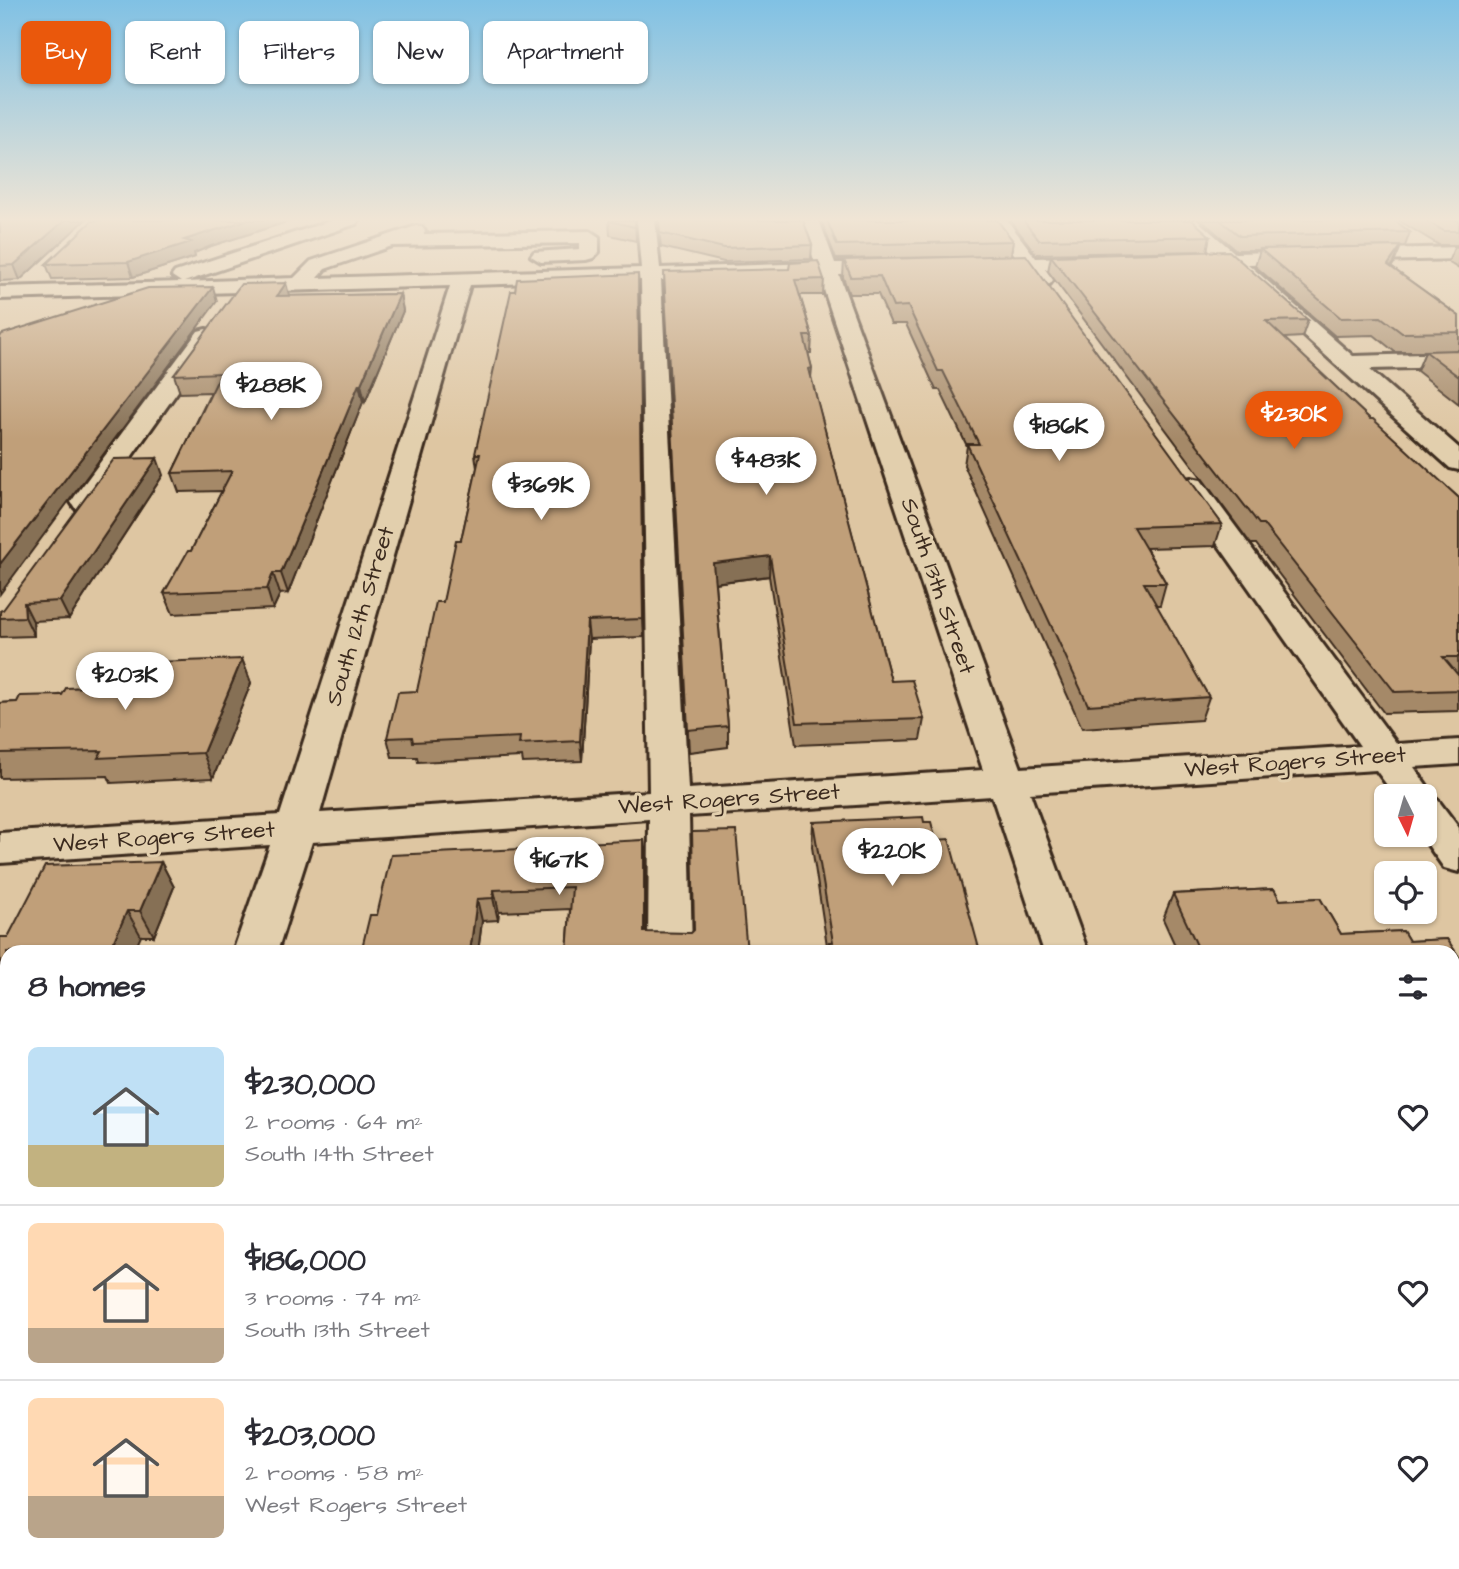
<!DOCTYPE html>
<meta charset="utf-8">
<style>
body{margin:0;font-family:"Architects Daughter",sans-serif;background:#f2f2f3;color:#2b2b33;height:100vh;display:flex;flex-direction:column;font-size:26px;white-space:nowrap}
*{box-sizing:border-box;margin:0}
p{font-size:23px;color:#7c7c81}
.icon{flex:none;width:38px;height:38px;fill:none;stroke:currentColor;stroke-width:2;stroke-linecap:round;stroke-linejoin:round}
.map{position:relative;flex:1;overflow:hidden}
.panel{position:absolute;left:0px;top:945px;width:1460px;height:625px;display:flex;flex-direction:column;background:#fff;border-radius:21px 21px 0 0;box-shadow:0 2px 5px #0004}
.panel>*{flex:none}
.top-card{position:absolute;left:21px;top:21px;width:700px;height:63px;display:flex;gap:14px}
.needle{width:46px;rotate:175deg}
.controls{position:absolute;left:1374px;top:784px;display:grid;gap:14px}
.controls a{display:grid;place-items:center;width:63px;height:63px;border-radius:10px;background:#fff;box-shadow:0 2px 5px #0004;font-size:35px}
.price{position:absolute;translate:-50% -60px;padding:0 16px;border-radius:24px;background:#fff;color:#222;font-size:23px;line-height:46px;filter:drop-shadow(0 2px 4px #0008)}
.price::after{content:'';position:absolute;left:50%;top:42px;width:21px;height:16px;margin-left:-10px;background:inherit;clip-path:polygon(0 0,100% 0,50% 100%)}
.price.on{background:#ea580c;color:#fff}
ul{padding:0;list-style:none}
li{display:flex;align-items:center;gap:21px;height:175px;padding:0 28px}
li+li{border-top:2px solid #e1e1e2}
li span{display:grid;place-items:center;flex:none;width:196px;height:140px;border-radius:10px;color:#555}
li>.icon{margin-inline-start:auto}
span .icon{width:84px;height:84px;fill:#fffc;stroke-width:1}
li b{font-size:30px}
h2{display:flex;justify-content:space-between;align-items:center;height:84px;padding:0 28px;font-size:30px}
.tag{padding:0 24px;border-radius:10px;background:#fff;box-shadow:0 2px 5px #0004;font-size:24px;line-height:63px}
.tag.on{background:#ea580c;color:#fff}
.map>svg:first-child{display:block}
</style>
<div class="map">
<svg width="1459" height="1569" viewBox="0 0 1459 1569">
<rect width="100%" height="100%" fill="#dec6a2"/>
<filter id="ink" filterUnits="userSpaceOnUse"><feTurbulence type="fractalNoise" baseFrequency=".0143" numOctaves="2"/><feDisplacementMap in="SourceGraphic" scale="14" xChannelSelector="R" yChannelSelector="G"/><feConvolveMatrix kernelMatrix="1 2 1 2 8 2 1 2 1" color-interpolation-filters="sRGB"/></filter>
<g filter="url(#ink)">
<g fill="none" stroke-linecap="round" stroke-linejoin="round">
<!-- minor casing -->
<g stroke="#3b2a1e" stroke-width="6">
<path id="minor" d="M 333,220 L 359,220 L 356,224 L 184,282 L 294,278 L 311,261 L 416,226 L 422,227 L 425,231 L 423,234 L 590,231 L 599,237 L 599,252 L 593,258 L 586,260 L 541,262 L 531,256 L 534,252 L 580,249 L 580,243 L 392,246 L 325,269 L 317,278 L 641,268 L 637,220 L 655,220 L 660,268 L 815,263 L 801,220 L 819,220 L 835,263 L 904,263 L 907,267 L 904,271 L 897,273 L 839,275 L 1021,768 L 1360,746 L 1177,486 L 1181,480 L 1191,478 L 1201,480 L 1397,744 L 1459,740 L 1459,764 L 1414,767 L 1434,796 L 1433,799 L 1438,800 L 1459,828 L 1459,872 L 1444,868 L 1421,835 L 1424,835 L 1424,796 L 1395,796 L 1376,770 L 1030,793 L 1088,952 L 1044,952 L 992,796 L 689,816 L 692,952 L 648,952 L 649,819 L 312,842 L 277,952 L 233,952 L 270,845 L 0,863 L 0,833 L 280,815 L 450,286 L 0,299 L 0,287 L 181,282 L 172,276 L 175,272 ZM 819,275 L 983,770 L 688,789 L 661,280 ZM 641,280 L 649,792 L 320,813 L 470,285 Z
M 989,220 L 1007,220 L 1036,258 L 1103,256 L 1113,262 L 1103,268 L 1045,269 L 1053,280 L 1050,284 C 1036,288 1033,280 1025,270 L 975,269 L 972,265 L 975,261 L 1017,258 Z
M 1178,220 L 1197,220 L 1235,253 L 1459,247 L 1459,259 L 1248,264 L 1353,356 L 1459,353 L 1459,367 L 1369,369 L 1459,448 L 1459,470 L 1450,468 L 1226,265 L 1178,264 L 1175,260 L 1178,256 L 1213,253 Z
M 206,329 L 214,331 L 217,336 L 95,508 L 85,510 L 75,508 L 71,502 L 75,496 L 198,331 Z
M 20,1563 L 86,1563 L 85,1569 L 17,1569 Z
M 646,1563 L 712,1563 L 713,1569 L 645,1569 Z
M 1248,1563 L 1314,1563 L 1317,1569 L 1249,1569 Z"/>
</g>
<!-- minor -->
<use href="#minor" fill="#e2cfad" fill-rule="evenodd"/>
</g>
<!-- wall -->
<path fill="#a58968" stroke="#3b2a1e" stroke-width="2" d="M 0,220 L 85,220 L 20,280 L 0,281 Z
M 99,220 L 293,220 L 211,246 L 194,253 L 195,257 L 133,277 L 52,279 L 46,264 Z
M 609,220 L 635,220 L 636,241 L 610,235 Z
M 658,220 L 803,220 L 812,245 L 811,259 L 724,262 L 661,247 Z
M 821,220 L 997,220 L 1013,241 L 1011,255 L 1222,524 L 1215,546 L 1146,548 L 1166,583 L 1160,605 L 1156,605 L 1209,697 L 1201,720 L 1082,728 L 964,465 L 967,446 L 940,390 L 936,390 L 906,324 L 891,324 L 878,294 L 849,294 L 843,277 L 844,260 L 949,257 L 836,259 Z
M 1010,220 L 1192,220 L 1210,236 L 1207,251 L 1036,254 Z
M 1201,220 L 1394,220 L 1410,232 L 1405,246 L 1306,248 L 1394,263 L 1391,267 L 1459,316 L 1459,404 L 1417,371 L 1425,352 L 1395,352 L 1374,335 L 1335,336 L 1255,266 L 1260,250 L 1236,250 Z
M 1398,220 L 1459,220 L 1459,245 L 1439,245 Z
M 1459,247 L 1459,269 L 1448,262 L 1454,248 Z
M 1051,256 L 1308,320 L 1302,337 L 1284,338 L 1370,419 L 1459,498 L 1458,711 L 1384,713 L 1256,544 L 1251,544 L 1048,271 Z
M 664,272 L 824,279 L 823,295 L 800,295 L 812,336 L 811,353 L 808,353 L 812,368 L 811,378 L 891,681 L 924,719 L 920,740 L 796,745 L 769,576 L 715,583 L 728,726 L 728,747 L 689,752 Z
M 639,289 L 644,637 L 589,639 L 582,761 L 523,763 L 522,757 L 418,762 L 417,757 L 392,757 L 387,738 L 417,691 L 461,540 L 477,468 L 475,454 Z
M 400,294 L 403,311 L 365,402 L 363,402 L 288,593 L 280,594 L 273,609 L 173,614 L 164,593 L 191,551 L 222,491 L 179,492 L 172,473 L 211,392 L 180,393 L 174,375 L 289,296 Z
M 163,475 L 69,619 L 33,621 L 34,636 L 0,637 L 0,611 L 3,610 Z
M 242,659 L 251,683 L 213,778 L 111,783 L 108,776 L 0,778 L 0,703 L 17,702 L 112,686 Z
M 813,822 L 924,822 L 936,840 L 980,952 L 828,952 L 812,847 Z
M 644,840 L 646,862 L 646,932 L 567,952 L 570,909 L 499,912 L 498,920 L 482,921 L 478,952 L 361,952 L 377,915 L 564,847 Z
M 161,862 L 174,887 L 154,936 L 141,936 L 7,952 L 7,1202 L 4,1209 L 0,1209 L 0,937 L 8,937 Z
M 1274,889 L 1280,900 L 1320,898 L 1341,934 L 1403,931 L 1409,941 L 1447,939 L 1459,957 L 1459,1067 L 1452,1057 L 1452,952 L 1178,952 L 1163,919 L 1173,894 Z
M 1452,1116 L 1459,1116 L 1459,1569 L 1452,1569 L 1450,1563 L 1452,1563 Z
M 523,1563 L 627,1563 L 627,1569 L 522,1569 Z
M 945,1563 L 1148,1563 L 1150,1569 L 946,1569 Z"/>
<!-- shaded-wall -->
<path fill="#866f55" stroke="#3b2a1e" stroke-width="2" d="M 65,220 L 85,220 L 20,280 L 14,265 Z
M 247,220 L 293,220 L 211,246 L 194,253 L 195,257 L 133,277 L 128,262 L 184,240 Z
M 1401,246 L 1394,263 L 1381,282 L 1388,265 Z
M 638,274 L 639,289 L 644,637 L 643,619 Z
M 286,283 L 290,299 L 277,296 Z
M 213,287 L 217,301 L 0,594 L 0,564 Z
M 400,294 L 403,311 L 365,402 L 361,384 Z
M 359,384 L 363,402 L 288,593 L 281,573 Z
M 157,458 L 163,475 L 69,619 L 60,601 Z
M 770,556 L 769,576 L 713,583 L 713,563 Z
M 273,573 L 280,594 L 273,609 L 267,589 Z
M 24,603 L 33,621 L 34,636 L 25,617 Z
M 587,621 L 589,639 L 582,761 L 580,741 Z
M 242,659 L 251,683 L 213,778 L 203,753 Z
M 644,840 L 646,862 L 646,952 L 644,932 Z
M 161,862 L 174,887 L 154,936 L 140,911 Z
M 494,890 L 499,912 L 498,920 L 493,898 Z
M 477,899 L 482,921 L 478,952 L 470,952 Z
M 127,911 L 141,936 L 134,952 L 109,952 Z
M 3,1143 L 7,1148 L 7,1202 L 4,1209 L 0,1204 L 0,1150 Z
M 379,1563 L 394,1563 L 393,1569 L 378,1569 Z"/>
<!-- building -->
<path fill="#c09f79" stroke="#3b2a1e" stroke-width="2" d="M 0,220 L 65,220 L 14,265 L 0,266 Z
M 99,220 L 247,220 L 184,240 L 191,242 L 128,262 L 46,264 L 92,221 Z
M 609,220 L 635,220 L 635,227 L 609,221 Z
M 659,220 L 803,220 L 812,245 L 724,248 L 660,233 Z
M 827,220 L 997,220 L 1013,241 L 837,245 Z
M 1023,220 L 1192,220 L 1210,236 L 1039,240 Z
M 1220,220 L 1394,220 L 1410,232 L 1240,236 Z
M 1425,220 L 1459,220 L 1459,231 L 1444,231 Z
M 1401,246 L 1388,265 L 1459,316 L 1459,332 L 1402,333 L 1381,317 L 1341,318 L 1260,249 Z
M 1229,251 L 1308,320 L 1266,321 L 1370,419 L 1373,419 L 1459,498 L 1459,657 L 1443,657 L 1459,676 L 1459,690 L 1395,692 L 1263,524 L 1259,524 L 1051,256 Z
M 1026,255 L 1222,524 L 1133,527 L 1166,583 L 1144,583 L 1209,697 L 1088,705 L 967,444 L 979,444 L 943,371 L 938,371 L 908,306 L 893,307 L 880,276 L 851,277 L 844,260 Z
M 818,261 L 824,279 L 795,280 L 812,336 L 804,336 L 812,368 L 809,369 L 891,681 L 912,680 L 924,719 L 797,723 L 770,556 L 713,563 L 728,726 L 688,730 L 664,272 L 789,269 L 790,263 Z
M 638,274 L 643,619 L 587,621 L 580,741 L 519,744 L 520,737 L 413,742 L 412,737 L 387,738 L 398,692 L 417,691 L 436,602 L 443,602 L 456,540 L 461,540 L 480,454 L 475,454 L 511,291 L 515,291 L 517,279 Z
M 286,283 L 277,296 L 400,294 L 361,384 L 359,384 L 281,573 L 273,573 L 267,589 L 164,593 L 188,551 L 191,551 L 232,471 L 172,473 L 221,373 L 174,375 L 241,284 Z
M 213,287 L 0,564 L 0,337 L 2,334 L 148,288 Z
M 1459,350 L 1459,377 L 1425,351 Z
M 157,458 L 60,601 L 24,603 L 25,617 L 0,618 L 0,611 L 3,610 L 114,459 Z
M 242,659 L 203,753 L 98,758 L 102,751 L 0,753 L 0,703 L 17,702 L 20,696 L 62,695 L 66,688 L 112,686 L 124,663 Z
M 923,817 L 924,822 L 931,822 L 936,840 L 949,839 L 980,952 L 831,952 L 829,942 L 833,942 L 813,822 Z
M 736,831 L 747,952 L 567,952 L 572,887 L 494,890 L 493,898 L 477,899 L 470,952 L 361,952 L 370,915 L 377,915 L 391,855 L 564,847 L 564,844 L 644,840 L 644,932 L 691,933 L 694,930 L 692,832 Z
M 161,862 L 140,911 L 127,911 L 109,952 L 7,952 L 7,1143 L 3,1143 L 0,1150 L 0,937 L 8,937 L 45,866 Z
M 1274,889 L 1280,900 L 1320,898 L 1341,934 L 1403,931 L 1409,941 L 1447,939 L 1459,957 L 1459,978 L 1452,979 L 1452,952 L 1200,952 L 1173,894 Z
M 1459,985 L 1459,1014 L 1452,1004 L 1452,986 Z
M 1452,1116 L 1459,1116 L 1459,1511 L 1452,1497 Z
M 234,1563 L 379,1563 L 378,1569 L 233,1569 Z
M 523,1563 L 625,1563 L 625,1565 L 566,1569 L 522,1569 Z
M 730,1563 L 805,1563 L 805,1569 L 720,1569 L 730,1567 Z
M 955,1563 L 1148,1563 L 1150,1569 L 956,1569 Z"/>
</g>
<!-- sky -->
<linearGradient id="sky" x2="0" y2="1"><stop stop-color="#80c1e4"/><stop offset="0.5" stop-color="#f0e5d5"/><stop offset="1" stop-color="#f0e5d5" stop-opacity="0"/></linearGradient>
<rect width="1459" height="439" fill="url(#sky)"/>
<g text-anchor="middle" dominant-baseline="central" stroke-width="6" stroke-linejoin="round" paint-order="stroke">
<!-- street labels -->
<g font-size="23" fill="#3b2a1e" stroke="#e2cfad">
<text transform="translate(938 586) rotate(71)">South 13th Street</text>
<text transform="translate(360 616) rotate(-73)">South 12th Street</text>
<text transform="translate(1295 762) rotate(-4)">West Rogers Street</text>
<text transform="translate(729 799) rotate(-4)">West Rogers Street</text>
<text transform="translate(164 837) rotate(-4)">West Rogers Street</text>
</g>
</g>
</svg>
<div class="controls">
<a><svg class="needle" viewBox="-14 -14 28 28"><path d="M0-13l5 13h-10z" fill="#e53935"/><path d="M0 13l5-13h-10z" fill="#7c7c81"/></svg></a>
<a><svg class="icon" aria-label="locate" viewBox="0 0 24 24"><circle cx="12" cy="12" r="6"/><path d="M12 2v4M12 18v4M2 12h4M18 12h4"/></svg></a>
</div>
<b class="price" style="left:271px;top:422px">$288K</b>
<b class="price on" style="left:1294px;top:451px">$230K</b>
<b class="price" style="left:1059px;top:463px">$186K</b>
<b class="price" style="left:766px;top:497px">$483K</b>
<b class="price" style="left:541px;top:522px">$369K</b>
<b class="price" style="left:125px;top:712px">$203K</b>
<b class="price" style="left:892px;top:888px">$220K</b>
<b class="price" style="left:559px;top:897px">$167K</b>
<div class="top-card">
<a class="tag on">Buy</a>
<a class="tag">Rent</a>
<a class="tag">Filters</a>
<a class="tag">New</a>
<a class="tag">Apartment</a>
</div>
<section class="panel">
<h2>8 homes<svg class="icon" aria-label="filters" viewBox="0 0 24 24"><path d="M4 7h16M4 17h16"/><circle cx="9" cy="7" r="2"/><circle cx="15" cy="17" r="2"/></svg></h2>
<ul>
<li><span style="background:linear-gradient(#bfe0f5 70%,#c2b280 0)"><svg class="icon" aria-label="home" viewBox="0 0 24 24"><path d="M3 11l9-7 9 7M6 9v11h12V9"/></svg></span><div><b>$230,000</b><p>2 rooms · 64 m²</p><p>South 14th Street</p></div><svg class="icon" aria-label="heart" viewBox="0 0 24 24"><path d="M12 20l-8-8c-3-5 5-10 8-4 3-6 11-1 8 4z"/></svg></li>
<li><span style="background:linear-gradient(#ffd9b3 75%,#b9a48a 0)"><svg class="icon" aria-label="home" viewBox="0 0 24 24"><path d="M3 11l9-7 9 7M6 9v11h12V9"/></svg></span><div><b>$186,000</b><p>3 rooms · 74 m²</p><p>South 13th Street</p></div><svg class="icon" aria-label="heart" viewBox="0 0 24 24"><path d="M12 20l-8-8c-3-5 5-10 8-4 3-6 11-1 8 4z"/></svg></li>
<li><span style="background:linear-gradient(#ffd9b3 70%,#b9a48a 0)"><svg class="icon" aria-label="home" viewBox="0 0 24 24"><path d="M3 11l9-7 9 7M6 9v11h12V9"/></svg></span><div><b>$203,000</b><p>2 rooms · 58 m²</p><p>West Rogers Street</p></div><svg class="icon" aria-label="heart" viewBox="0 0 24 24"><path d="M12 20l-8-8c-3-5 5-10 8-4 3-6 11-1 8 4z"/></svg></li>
</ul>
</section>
</div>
